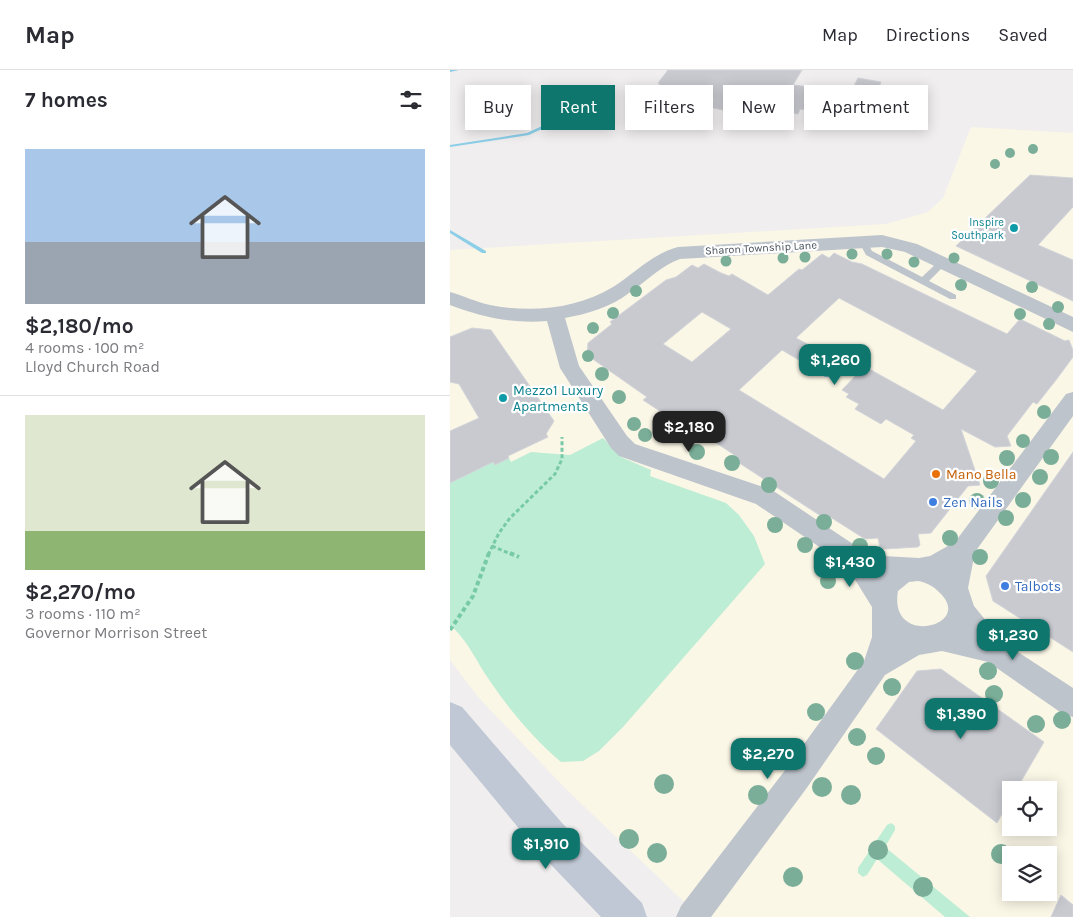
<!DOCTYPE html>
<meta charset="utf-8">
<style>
body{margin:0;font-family:Karla,sans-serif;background:#f2f2f3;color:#2b2b33;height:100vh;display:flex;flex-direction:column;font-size:19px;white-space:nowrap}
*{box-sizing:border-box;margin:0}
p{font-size:16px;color:#7c7c81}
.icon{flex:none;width:28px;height:28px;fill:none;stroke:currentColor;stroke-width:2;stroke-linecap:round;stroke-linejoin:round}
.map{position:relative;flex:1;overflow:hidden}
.panel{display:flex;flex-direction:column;background:#fff;width:450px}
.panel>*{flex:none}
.hud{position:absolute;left:15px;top:15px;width:475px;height:45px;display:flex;gap:10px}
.controls{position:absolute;left:552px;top:711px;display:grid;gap:10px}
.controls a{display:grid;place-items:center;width:55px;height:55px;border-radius:0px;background:#fff;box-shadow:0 2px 12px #0003;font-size:25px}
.price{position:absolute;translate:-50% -42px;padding:0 11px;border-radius:10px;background:#0f766e;color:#fff;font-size:16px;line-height:32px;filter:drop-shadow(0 1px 2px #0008)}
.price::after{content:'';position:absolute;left:50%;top:30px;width:15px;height:11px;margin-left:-8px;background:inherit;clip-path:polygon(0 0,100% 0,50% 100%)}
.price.on{background:#222;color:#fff}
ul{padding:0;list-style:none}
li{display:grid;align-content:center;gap:10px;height:265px;padding:0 25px}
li+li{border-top:1px solid #e1e1e2}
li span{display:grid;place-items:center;height:155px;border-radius:0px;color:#555}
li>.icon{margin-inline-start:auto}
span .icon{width:90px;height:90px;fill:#fffc;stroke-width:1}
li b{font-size:21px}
h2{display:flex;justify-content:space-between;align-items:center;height:60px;padding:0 25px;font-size:21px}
.pill{padding:0 18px;border-radius:0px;background:#fff;box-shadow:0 2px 12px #0003;font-size:18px;line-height:45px}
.pill.on{background:#0f766e;color:#fff}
header{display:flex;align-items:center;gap:30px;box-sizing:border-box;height:70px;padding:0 25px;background:#fff;border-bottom:1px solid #e1e1e2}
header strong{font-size:24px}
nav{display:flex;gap:28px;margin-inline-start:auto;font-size:18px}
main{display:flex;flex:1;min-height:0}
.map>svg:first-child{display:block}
</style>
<header>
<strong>Map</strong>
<nav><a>Map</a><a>Directions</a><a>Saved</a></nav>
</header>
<main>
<section class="panel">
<h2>7 homes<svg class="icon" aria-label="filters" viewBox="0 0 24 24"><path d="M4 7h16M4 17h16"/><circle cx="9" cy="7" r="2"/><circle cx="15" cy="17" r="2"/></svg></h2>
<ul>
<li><span style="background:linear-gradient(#a9c7e8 60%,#9aa5b1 0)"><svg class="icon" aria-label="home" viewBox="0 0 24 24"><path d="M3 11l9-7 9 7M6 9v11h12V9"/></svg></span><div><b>$2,180/mo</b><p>4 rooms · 100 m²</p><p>Lloyd Church Road</p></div></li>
<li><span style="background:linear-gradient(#dfe7d0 75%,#8fb573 0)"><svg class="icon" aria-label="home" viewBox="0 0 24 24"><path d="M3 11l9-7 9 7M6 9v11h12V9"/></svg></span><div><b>$2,270/mo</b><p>3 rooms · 110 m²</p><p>Governor Morrison Street</p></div></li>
</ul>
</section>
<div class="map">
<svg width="623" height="847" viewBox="0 0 623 847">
<rect width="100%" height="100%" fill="#f0eeee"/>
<!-- commercial -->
<path fill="#fbf7e7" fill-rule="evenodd" d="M 521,57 L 623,63 L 623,847 L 250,847 L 116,719 L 29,628 L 0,590 L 0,180 L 436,154 L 478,142 L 493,128 ZM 561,720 L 599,720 L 599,758 L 561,758 ZM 561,785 L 599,785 L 599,822 L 561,822 Z"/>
<!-- green -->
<path fill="#bdedd4" d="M 153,368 L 171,387 L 201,400 L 200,406 L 276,433 L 289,445 L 304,466 L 315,494 L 173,657 L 149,681 L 133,691 L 111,692 C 84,669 60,641 40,611 C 25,590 20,573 0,555 L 0,413 L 43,392 L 45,395 L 59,388 L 61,392 L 81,382 L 120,385 Z
M 441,753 L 445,756 L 445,760 L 435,777 L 520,847 L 495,847 L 427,789 L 417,805 L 413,807 L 408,803 L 408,798 L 437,755 Z"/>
<!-- water -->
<path fill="#8ccee8" d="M 383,282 L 395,286 L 396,290 L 380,307 L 375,307 L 366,301 L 366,298 Z"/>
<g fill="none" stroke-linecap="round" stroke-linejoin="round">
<!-- stream -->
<path fill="#8ccee8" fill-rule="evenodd" d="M 0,0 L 9,0 L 0,2 Z
M 106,40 L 109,41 L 96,57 L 79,65 L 0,77 L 0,75 L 77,63 L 94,55 Z
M 0,160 L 36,181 L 36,183 L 32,183 L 0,163 Z"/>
</g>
<!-- building -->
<path fill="#c8cad0" stroke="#d2d4d9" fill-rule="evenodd" d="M 218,0 L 352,0 L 343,15 L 360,17 L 362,19 L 360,23 L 362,24 L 353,40 L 350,39 L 348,44 L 287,34 L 282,42 L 259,37 L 264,30 L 207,18 L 210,14 L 208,13 Z
M 408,8 L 431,12 L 424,30 L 399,26 Z
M 580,105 L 623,108 L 623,137 L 588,175 L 623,190 L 623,231 L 506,176 Z
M 384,183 L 402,192 L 412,194 L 557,264 L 570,249 L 615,271 L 619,270 L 623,280 L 623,287 L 606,310 L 587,334 L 583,332 L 557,366 L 561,376 L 545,377 L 511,359 L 530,415 L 518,416 L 481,463 L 468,464 L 470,475 L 468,477 L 435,479 L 430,477 L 428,468 L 415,469 L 377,445 L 374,448 L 283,389 L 286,386 L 248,361 L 245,364 L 193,330 L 197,327 L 137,285 L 138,273 L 162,254 L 160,252 L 216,210 L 226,207 L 242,195 L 248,198 L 254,194 L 271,203 L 279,206 L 282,204 L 318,225 L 349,199 L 352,200 L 372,184 L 379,188 ZM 389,228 L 527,301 L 493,340 L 421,300 L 418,304 L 411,300 L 392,320 L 399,324 L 396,327 L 409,334 L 405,339 L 431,354 L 436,349 L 464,365 L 461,368 L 466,371 L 434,409 L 289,320 L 332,280 L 359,296 L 374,283 L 346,268 ZM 252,242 L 281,259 L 242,292 L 213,274 Z
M 22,258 L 41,260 L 104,351 L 96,364 L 98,367 L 58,386 L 59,388 L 45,395 L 43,392 L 0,413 L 0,361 L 29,348 L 9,314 L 0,312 L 0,267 Z
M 623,382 L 623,582 L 543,531 L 536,506 Z
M 491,599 L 594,672 L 566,720 L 561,720 L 561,728 L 547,753 L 426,659 L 467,601 Z
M 611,825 L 623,835 L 623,847 L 601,847 Z"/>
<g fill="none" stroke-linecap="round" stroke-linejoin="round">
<!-- path-far1 -->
<path stroke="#77c9a7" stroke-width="3" stroke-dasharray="4 2.5" stroke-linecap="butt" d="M 42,476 L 63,485
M 38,485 L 49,463 L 60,448 L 105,404 L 112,389 L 112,367"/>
<!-- path -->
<path stroke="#77c9a7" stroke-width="4" stroke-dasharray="4.5 3" stroke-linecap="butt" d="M 60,483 L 69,487
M 0,560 L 23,526 L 39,483"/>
<!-- lane -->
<path fill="#bdc4cc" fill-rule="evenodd" d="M 413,169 L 416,170 L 422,181 L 472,207 L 489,191 L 495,191 L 495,195 L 479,211 L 506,225 L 506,229 L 500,229 L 416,185 L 409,172 Z"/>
<!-- street -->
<path fill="#bdc4cc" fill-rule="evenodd" d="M 432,165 L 467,174 L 623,247 L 623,262 L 455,182 L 432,177 L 230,189 C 210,196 196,212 179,223 C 161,237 137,244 115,248 L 129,296 L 177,366 L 185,374 L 322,420 L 412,480 L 433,486 L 469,488 L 480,486 L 505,472 L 616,324 L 623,322 L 623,346 L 525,482 L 518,518 L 524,536 L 554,573 L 623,618 L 623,647 L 613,644 L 538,592 L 492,581 L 469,585 L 435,605 L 356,719 L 261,847 L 226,847 L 231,836 L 336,699 L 414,591 L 422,567 L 422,537 L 396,495 L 306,434 L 169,386 L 161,378 L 110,298 L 97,251 C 63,254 31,247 0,235 L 0,222 C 14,226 26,232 40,235 C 81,243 127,239 163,217 C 185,203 202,184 228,177 ZM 468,511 C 479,513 484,517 491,524 C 523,557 438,577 448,521 L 459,512 Z"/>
<!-- secondary -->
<path fill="#bfc8d4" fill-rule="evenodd" d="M 0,632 L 12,637 L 112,753 L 192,833 L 197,847 L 151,847 L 86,779 L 0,675 Z"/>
</g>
<!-- trees -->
<g fill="#7aae98">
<circle cx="583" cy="79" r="5"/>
<circle cx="560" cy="83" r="5"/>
<circle cx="545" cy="94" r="5"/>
<circle cx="402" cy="184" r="5.5"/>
<circle cx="437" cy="184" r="5.5"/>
<circle cx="355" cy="187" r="5.5"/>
<circle cx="333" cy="188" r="5.5"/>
<circle cx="504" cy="188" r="5.5"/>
<circle cx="276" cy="191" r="5.5"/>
<circle cx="464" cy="192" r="5.5"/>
<circle cx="511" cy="215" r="6"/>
<circle cx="582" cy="217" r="6"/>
<circle cx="186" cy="221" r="6"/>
<circle cx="608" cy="237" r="6"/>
<circle cx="163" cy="243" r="6"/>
<circle cx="570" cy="244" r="6"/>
<circle cx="599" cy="254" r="6"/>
<circle cx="143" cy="258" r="6"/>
<circle cx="138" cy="286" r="6"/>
<circle cx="152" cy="304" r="7"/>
<circle cx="169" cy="327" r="7"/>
<circle cx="594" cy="342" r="7"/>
<circle cx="184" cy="354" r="7"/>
<circle cx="195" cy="365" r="7"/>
<circle cx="573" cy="371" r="7"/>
<circle cx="247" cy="382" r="8"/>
<circle cx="601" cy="387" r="8"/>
<circle cx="557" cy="388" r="8"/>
<circle cx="282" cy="393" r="8"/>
<circle cx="590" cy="407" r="8"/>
<circle cx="541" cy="411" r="8"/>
<circle cx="319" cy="415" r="8"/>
<circle cx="573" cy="430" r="8"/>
<circle cx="527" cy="431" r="8"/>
<circle cx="556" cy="448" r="8"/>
<circle cx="374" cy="452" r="8"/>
<circle cx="325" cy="455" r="8"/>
<circle cx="500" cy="468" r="8"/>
<circle cx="355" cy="475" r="8"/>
<circle cx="410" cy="476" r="8"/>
<circle cx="530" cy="487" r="8"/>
<circle cx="390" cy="497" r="8"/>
<circle cx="378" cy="511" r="8"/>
<circle cx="575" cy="564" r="9"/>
<circle cx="555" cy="567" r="9"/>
<circle cx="405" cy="591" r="9"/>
<circle cx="538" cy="601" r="9"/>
<circle cx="442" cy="617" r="9"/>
<circle cx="544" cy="624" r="9"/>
<circle cx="366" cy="642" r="9"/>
<circle cx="612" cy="650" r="9"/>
<circle cx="586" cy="654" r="9"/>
<circle cx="407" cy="667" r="9"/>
<circle cx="426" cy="686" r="9"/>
<circle cx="214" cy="714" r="10"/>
<circle cx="372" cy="717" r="10"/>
<circle cx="308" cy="725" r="10"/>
<circle cx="401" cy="725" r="10"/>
<circle cx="179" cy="769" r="10"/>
<circle cx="428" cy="780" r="10"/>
<circle cx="207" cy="783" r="10"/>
<circle cx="551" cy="784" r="10"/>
<circle cx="343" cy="807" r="10"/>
<circle cx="473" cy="817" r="10"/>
</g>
<!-- markers -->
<g fill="#0f9aa8" stroke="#fff" stroke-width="2">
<circle cx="564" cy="158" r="5"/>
<circle cx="53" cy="328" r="5"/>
</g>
<circle fill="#e8710a" stroke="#fff" stroke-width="2" cx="486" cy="404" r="5"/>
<g fill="#3f7fe0" stroke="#fff" stroke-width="2">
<circle cx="483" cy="432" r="5"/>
<circle cx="555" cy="516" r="5"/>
</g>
<g text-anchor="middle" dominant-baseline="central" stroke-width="4.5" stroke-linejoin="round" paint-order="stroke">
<!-- far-culture labels -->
<g font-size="11" fill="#0d838f" stroke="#fff" text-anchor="end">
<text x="554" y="152">Inspire<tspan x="554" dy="13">Southpark</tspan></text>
</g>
<!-- far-street labels -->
<g font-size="11" fill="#47505a" stroke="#fff">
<text transform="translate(311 178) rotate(-3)">Sharon Township Lane</text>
</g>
<!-- culture labels -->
<g font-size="14" fill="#0d838f" stroke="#fff" text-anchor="start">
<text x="63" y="320">Mezzo1 Luxury<tspan x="63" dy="16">Apartments</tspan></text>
</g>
<!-- food labels -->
<g font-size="14" fill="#c56008" stroke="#fff" text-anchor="start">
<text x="496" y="404">Mano Bella</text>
</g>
<!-- shop labels -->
<g font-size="14" fill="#366cbe" stroke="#fff" text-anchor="start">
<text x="493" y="432">Zen Nails</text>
<text x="565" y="516">Talbots</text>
</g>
</g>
</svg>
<div class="controls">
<a><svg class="icon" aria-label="locate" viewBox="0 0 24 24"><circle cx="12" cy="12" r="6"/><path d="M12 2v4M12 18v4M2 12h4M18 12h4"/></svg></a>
<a><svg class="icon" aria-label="layers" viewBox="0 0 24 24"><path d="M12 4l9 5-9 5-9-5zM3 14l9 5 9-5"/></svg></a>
</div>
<b class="price" style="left:385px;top:316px">$1,260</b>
<b class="price on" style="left:239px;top:383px">$2,180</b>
<b class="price" style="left:400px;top:518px">$1,430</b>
<b class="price" style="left:563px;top:591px">$1,230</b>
<b class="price" style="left:511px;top:670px">$1,390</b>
<b class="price" style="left:318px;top:710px">$2,270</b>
<b class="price" style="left:96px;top:800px">$1,910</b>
<div class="hud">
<a class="pill">Buy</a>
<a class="pill on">Rent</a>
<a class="pill">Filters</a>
<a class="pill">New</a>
<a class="pill">Apartment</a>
</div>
</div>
</main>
